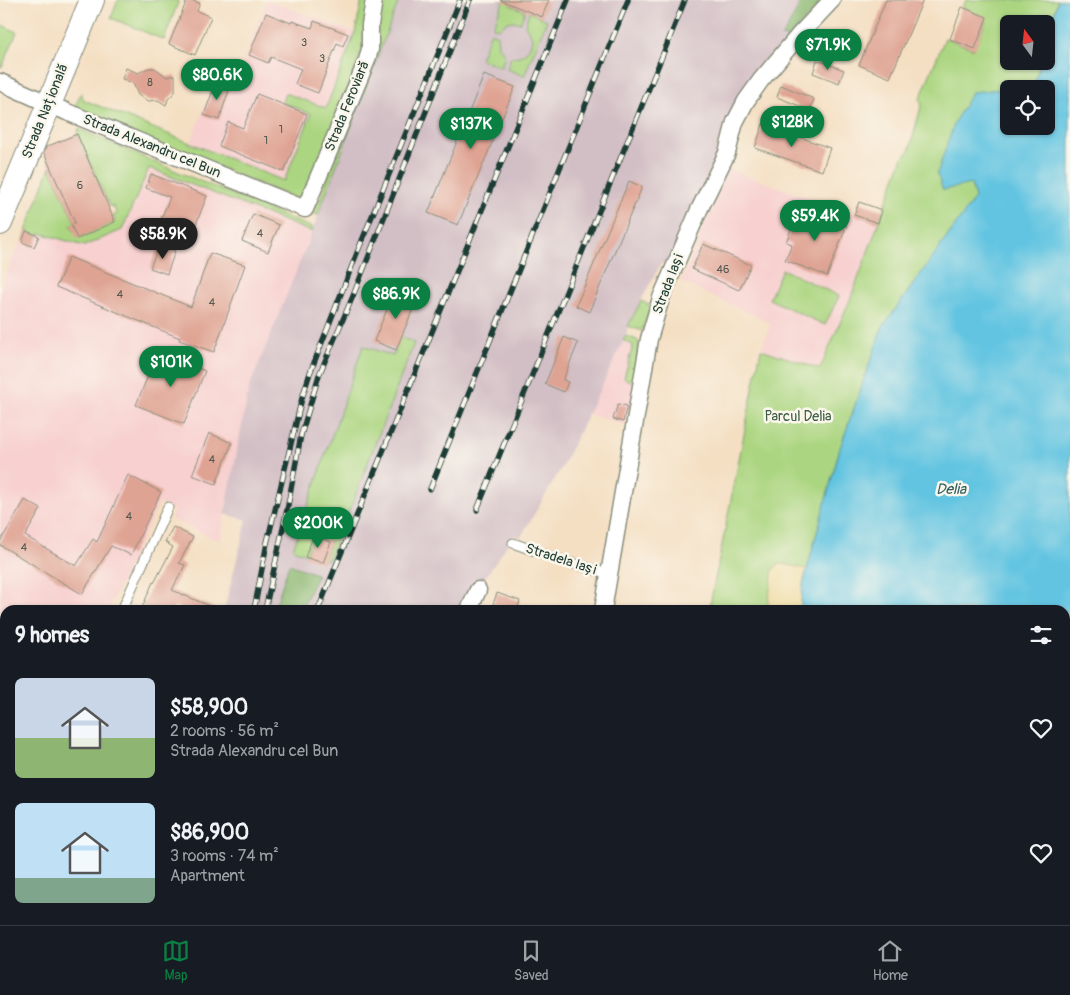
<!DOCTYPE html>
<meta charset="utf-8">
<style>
body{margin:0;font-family:Pangolin,sans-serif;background:#242831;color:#f1f3f6;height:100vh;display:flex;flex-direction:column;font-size:19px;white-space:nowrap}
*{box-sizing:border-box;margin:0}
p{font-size:16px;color:#9ea1a6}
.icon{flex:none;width:28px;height:28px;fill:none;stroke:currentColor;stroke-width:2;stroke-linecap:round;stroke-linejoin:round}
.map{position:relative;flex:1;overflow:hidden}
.details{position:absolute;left:0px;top:605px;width:1070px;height:320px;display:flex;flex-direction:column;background:#171b24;border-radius:15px 15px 0 0;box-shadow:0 1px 4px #0004}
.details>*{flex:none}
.needle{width:32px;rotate:345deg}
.controls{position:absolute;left:1000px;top:15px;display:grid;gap:10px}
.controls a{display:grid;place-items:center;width:55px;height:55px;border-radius:8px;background:#171b24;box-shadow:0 1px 4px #0004;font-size:25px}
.price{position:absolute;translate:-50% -42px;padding:0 11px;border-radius:18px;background:#0b8043;color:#fff;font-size:16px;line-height:32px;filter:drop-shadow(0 1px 2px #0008)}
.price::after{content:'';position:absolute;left:50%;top:30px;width:15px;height:11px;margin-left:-8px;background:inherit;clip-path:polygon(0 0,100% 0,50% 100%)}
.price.active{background:#222;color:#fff}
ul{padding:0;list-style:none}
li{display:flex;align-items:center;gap:15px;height:125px;padding:0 15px}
li span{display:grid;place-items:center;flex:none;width:140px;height:100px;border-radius:8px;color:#555}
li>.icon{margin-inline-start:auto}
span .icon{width:60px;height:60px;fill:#fffc;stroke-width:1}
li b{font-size:21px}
h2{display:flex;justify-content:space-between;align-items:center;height:60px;padding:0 15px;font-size:21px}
.tabs{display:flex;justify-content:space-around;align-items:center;height:70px;border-top:1px solid #363941;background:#171b24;font-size:14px;color:#9ea1a6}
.tabs a{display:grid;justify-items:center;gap:2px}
.tabs .active{color:#0b8043}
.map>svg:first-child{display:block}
</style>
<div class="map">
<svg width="1070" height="925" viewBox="0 0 1070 925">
<rect width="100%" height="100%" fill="#fbf7ec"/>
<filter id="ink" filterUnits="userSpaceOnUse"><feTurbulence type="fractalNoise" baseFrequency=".02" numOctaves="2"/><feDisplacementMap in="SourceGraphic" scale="10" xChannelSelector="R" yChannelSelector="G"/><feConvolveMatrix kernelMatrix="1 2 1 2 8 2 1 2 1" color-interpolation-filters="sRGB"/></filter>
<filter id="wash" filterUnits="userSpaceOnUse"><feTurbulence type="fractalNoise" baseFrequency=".0096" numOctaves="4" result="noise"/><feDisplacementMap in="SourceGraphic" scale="20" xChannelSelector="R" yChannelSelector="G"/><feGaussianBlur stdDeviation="1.12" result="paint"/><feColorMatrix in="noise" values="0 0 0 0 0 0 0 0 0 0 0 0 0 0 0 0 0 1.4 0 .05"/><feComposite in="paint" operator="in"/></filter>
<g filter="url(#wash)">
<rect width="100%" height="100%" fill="#f4dfc3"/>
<!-- built -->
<path fill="#f7d0cf" d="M 267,0 L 355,33 L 326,108 L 286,93 L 311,114 L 284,181 L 190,144 L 220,68 L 239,75 Z
M 148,168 L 312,232 L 249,388 L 220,541 L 171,519 L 174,510 L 159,503 L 108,610 L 5,610 L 5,636 L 0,634 L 0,291 L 18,246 L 22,242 L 34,247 L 40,233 L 84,246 L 122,230 Z
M 728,169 L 878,223 L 852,295 L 819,369 L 761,349 L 771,323 L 681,282 Z
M 623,340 L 633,345 L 624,377 L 637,383 L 626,425 L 588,414 Z"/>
<!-- industrial -->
<path fill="#d2bec5" d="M 399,0 L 826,0 L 758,74 L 720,139 L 724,149 L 667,266 L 661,263 L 628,326 L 626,336 L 562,467 L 520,538 L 514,535 L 463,610 L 224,610 L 247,520 L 225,514 L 249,388 L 312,232 Z
M 38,920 L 210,920 L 205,925 L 35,925 Z
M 483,920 L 534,920 L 542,925 L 479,925 Z"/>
<!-- green -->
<path fill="#abd580" stroke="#65895a" d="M 118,0 L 179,0 L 164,40 L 111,18 Z
M 362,0 L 371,0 L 363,47 L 342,104 L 302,201 L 74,109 L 81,93 L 84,100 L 284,181 L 311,114 L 282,102 L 285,93 L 326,108 L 355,33 Z
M 379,0 L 399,0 L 318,215 L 314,214 L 374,56 Z
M 504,0 L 512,0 L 510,5 L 525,11 L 520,23 C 512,19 504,22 499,29 L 493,27 Z
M 966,0 L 1058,0 L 1046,42 L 1046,24 L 1009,24 L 1009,61 L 1041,61 L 1034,86 L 972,92 L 971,184 L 975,198 L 882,328 L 840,448 L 803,584 L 800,610 L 709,610 L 761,349 L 820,369 L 852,295 L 903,157 L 909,151 L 922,103 L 919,101 L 945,38 L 974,49 L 987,18 L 962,7 Z
M 529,12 L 547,20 L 524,76 L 507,69 L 511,57 C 524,57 531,50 532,37 L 525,25 Z
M 2,25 L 17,32 L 2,67 L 0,66 L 0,27 Z
M 491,32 L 497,35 L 498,46 L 505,55 L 501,67 L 480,59 Z
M 79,129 L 152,161 L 313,228 L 312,232 L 149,168 L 122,230 L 84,246 L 40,233 L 39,236 L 26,231 L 50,167 L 75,223 L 71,225 L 74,232 L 78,230 L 81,237 L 115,222 L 113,216 L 117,214 L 113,206 L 110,207 L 77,134 Z
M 782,269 L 839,296 L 825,325 L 769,299 Z
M 641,301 L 651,306 L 642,331 L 628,326 Z
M 626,336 L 637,340 L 639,343 L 634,382 L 624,378 L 633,345 L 623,340 Z
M 401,337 L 414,343 L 353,501 L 328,560 L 324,559 L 331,542 L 314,535 L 306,554 L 293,549 L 363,346 L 393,356 Z
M 0,658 L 5,661 L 5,818 L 0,814 Z
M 674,920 L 738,920 L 740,925 L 673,925 Z"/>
<!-- forest -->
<path fill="#88b66e" stroke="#547a51" d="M 802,0 L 825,0 L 787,39 L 786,37 L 781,37 C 790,25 795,13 802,0 Z
M 289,564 L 316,574 L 317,576 L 301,610 L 274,610 Z
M 0,868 L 5,873 L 5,920 L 38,920 L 35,925 L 0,925 Z"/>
<!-- sand -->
<path fill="#eeda9e" stroke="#868c69" d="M 779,564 L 784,564 L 807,569 L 803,584 L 800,610 L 767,610 L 773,569 Z"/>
<!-- water -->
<path fill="#62c4e1" stroke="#40808a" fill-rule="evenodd" d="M 1058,0 L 1070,0 L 1070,925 L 740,925 L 738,920 L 1065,920 L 1065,610 L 800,610 L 803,584 L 840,448 L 882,328 L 975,198 L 971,184 L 943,190 L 937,174 L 955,121 L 972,92 L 1034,86 L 1041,61 L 1046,61 L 1046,42 ZM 1009,89 L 1046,89 L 1046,126 L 1009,126 Z"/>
<g id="blocks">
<!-- building -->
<path fill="#dfa393" d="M 187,0 L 200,3 L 197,11 L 211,17 L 195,55 L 169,44 Z
M 500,0 L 549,0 L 542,17 Z
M 886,0 L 923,0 L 890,78 L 859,65 Z
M 962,7 L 987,17 L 975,49 L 950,39 Z
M 266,13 L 291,23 L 292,21 L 312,28 L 314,21 L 348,34 L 343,46 L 337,43 L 318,93 L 295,84 L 301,69 L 271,57 L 268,63 L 249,55 Z
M 817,60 L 844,70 L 839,83 L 813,73 Z
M 126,68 L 138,73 L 148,68 L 155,68 L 167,77 L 175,75 L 175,92 L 168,99 L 166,105 L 158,100 L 148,101 L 138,95 L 133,83 L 122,79 Z
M 484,75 L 515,87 L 458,225 L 428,213 Z
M 216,82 L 230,87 L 219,120 L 204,115 Z
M 781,85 L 814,99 L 810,110 L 777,97 Z
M 257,94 L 307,114 L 284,172 L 219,146 L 228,122 L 243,128 Z
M 763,124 L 830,148 L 822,171 L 755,148 Z
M 77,134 L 115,222 L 77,239 L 71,225 L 75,223 L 44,153 L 46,147 Z
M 151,174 L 207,196 L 193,232 L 161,219 L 170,197 L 146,188 Z
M 629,181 L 642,187 L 589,312 L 576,306 Z
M 859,202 L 882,210 L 878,223 L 854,215 Z
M 803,209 L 847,225 L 827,276 L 785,260 L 792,244 L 786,242 L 795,219 L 799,221 Z
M 253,214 L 279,225 L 268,252 L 242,241 Z
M 26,231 L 39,236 L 34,247 L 22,242 Z
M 703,244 L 751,265 L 739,290 L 692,269 Z
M 159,245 L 175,251 L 167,274 L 150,268 Z
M 210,253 L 245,265 L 214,352 L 179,340 L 180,338 L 56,287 L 69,257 L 191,307 Z
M 395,290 L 417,299 L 396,350 L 374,341 Z
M 564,337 L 578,343 L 563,380 L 568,382 L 564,392 L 545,384 Z
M 158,351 L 205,371 L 184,424 L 136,405 Z
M 618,404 L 627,406 L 623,422 L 613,419 Z
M 209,433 L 232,443 L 216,484 L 192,475 Z
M 128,475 L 161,492 L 131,555 L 111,546 L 82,594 L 0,545 L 0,542 L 25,500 L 41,509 L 25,536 L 76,566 L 93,539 L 97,542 Z
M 173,527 L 193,537 L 179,563 L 185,565 L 172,590 L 219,610 L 184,610 L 174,606 L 173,610 L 141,610 L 153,582 L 154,583 L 173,547 L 165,542 Z
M 314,535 L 331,542 L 323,563 L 305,557 Z
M 497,593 L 520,601 L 517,610 L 491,610 Z"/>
</g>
</g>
<g filter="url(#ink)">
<use href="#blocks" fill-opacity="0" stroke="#8a8e7c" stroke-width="1"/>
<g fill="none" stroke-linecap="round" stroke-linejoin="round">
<!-- lane casing -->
<g stroke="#8a8e7c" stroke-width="11">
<path id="lane" d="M 513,543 L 554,558 L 609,574
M 122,610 L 168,507
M 0,647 L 5,649"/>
</g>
<!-- street casing -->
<g stroke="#8a8e7c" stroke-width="19">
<path id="street" d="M 0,82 L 67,112 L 305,209 L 367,60 L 370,49 L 370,25 L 374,0
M 469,610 L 478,590
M 603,610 L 649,339 L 661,298 L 699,210 L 727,153 L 735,122 L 746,101 L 761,80 L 800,34 L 832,0
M 306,920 L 308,925
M 578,920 L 588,925
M 263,925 L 274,920"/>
</g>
<!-- secondary casing -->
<g stroke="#8a8e7c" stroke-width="26">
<path id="secondary" d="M 0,223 L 92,0
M 0,840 L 5,845
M 91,920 L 96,925"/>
</g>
<!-- lane -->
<use href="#lane" stroke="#fff" stroke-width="9"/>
<!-- street -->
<use href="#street" stroke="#fff" stroke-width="16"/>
<!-- secondary -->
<use href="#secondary" stroke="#fff" stroke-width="24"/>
<!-- rail casing -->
<g stroke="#1f3d34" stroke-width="5.5">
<path id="rail" d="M 430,489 L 628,0
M 477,510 L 685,0
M 254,610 L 267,543 L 302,398 L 310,373 L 357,253 L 460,0
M 265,610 L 288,505 L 301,435 L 319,375 L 353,296 L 470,0
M 318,610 L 568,0
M 135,925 L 139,920
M 159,925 L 163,920"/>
</g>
<!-- rail -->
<use href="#rail" stroke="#fbf7ec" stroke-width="4" stroke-dasharray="11" stroke-linecap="butt"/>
</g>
</g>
<g text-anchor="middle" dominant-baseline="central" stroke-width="5" stroke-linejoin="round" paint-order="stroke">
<!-- number labels -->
<g font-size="11" fill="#4f564c">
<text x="304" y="42">3</text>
<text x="322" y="58">3</text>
<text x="150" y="82">8</text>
<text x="281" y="129">1</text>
<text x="266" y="140">1</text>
<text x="80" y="185">6</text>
<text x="260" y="233">4</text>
<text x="723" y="269">46</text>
<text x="120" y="294">4</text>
<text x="212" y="302">4</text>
<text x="212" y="459">4</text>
<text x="129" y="516">4</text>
<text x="24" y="547">4</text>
</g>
<!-- street labels -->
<g font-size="14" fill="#1f3d34" stroke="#fbf7ec">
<text transform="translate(347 106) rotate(-68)">Strada Feroviară</text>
<text transform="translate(45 111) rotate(-68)">Strada Națională</text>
<text transform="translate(152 146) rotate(22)">Strada Alexandru cel Bun</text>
<text transform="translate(668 284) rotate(-69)">Strada Iași</text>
<text transform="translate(561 559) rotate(18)">Stradela Iași</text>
</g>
<!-- park labels -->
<g font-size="14" fill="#3b5b43" stroke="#fbf7ec">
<text x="798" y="416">Parcul Delia</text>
</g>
<!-- water labels -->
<g font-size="15" font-style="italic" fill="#305f5f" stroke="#fbf7ec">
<text x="951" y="489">Delia</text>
</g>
</g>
</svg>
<div class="controls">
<a><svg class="needle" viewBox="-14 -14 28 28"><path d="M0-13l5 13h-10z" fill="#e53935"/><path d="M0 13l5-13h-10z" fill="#9ea1a6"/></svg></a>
<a><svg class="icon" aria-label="locate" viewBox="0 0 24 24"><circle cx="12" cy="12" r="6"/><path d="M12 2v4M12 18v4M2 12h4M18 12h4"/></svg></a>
</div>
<b class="price" style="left:828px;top:71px">$71.9K</b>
<b class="price" style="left:217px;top:101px">$80.6K</b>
<b class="price" style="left:792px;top:148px">$128K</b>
<b class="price" style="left:471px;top:150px">$137K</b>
<b class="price" style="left:815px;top:242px">$59.4K</b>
<b class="price active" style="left:163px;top:260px">$58.9K</b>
<b class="price" style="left:396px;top:320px">$86.9K</b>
<b class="price" style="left:171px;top:388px">$101K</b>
<b class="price" style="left:318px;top:549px">$200K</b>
<section class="details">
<h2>9 homes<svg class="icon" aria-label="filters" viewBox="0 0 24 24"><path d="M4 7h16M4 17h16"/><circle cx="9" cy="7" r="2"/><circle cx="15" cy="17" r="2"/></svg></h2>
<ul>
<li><span style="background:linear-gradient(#c9d6e8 60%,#8fb573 0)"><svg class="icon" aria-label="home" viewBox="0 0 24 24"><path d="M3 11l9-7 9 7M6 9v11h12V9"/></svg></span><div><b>$58,900</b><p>2 rooms · 56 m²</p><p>Strada Alexandru cel Bun</p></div><svg class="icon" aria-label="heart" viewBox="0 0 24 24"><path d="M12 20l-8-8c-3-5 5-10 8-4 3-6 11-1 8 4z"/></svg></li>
<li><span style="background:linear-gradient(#bfe0f5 75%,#7fa58c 0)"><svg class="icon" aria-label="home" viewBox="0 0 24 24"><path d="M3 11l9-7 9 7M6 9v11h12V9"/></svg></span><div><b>$86,900</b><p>3 rooms · 74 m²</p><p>Apartment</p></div><svg class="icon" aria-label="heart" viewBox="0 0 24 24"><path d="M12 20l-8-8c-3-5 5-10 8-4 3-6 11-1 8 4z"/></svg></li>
</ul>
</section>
</div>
<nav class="tabs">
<a class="active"><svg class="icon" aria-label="map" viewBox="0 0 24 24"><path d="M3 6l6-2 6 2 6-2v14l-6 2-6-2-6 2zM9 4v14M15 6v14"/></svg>Map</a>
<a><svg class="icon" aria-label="saved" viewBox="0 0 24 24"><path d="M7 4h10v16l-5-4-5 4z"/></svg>Saved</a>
<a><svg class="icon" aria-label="home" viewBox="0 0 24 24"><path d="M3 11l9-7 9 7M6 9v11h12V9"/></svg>Home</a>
</nav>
